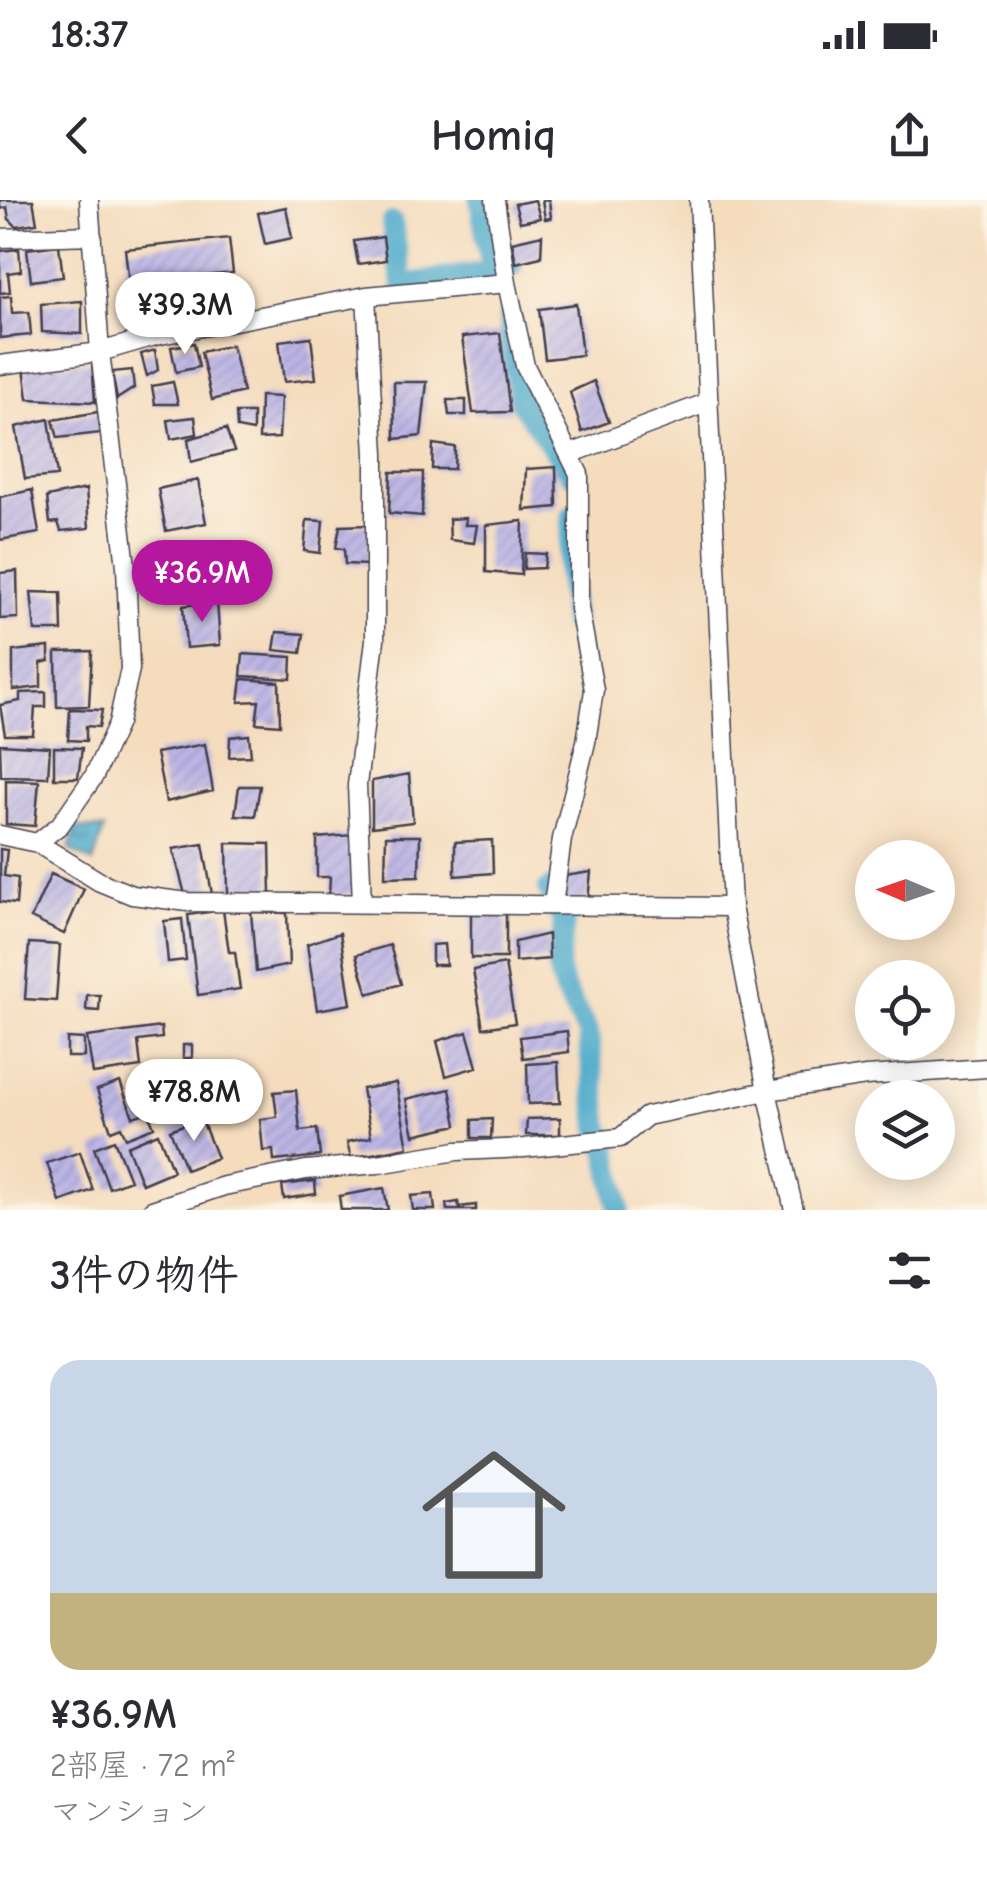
<!DOCTYPE html>
<html lang="ja">
<meta charset="utf-8">
<style>
body{margin:0;font-family:"Comic Neue","Klee One",sans-serif;background:#f7f7f7;color:#2b2b33;height:100vh;display:flex;flex-direction:column;font-size:38px;white-space:nowrap}
*{box-sizing:border-box;margin:0}
p{font-size:32px;color:#7c7c81}
.icon{flex:none;width:55px;height:55px;fill:none;stroke:currentColor;stroke-width:2;stroke-linecap:round;stroke-linejoin:round}
.map{position:relative;height:1010px;overflow:hidden}
.drawer{display:flex;flex-direction:column;background:#fff;flex:1}
.drawer>*{flex:none}
.needle{width:65px;rotate:272deg}
.controls{position:absolute;left:855px;top:640px;display:grid;gap:20px}
.controls a{display:grid;place-items:center;width:100px;height:100px;border-radius:50%;background:#fff;box-shadow:0 5px 25px #0003;font-size:50px}
.price{position:absolute;translate:-50% -85px;padding:0 22px;border-radius:35px;background:#fff;color:#222;font-size:32px;line-height:65px;filter:drop-shadow(0 2px 5px #0008)}
.price::after{content:'';position:absolute;left:50%;top:60px;width:30px;height:22px;margin-left:-15px;background:inherit;clip-path:polygon(0 0,100% 0,50% 100%)}
.price.selected{background:#b5179e;color:#fff}
ul{padding:0;list-style:none}
li{display:grid;align-content:center;gap:20px;height:530px;padding:0 50px}
li span{display:grid;place-items:center;height:310px;border-radius:30px;color:#555}
li>.icon{margin-inline-start:auto}
span .icon{width:180px;height:180px;fill:#fffc;stroke-width:1}
li b{font-size:42px}
h2{display:flex;justify-content:space-between;align-items:center;height:120px;padding:0 50px;font-size:42px}
.status{display:flex;justify-content:space-between;align-items:center;height:70px;padding:0 50px;background:#fff;direction:ltr}
.status svg{height:28px;fill:currentColor}
header{display:flex;justify-content:space-between;align-items:center;height:130px;padding:0 50px;background:#fff;font-size:45px;font-weight:600}
.map>svg:first-child{display:block}
</style>
<div class="status"><b>18:37</b><svg viewBox="0 0 49 12"><path d="M0 12V9h3v3zM5 12V6h3v6zM10 12V3h3v9zM15 12V0h3v12zM26 1h20v11H26zM47 4h2v5h-2z"/></svg></div>
<header><svg class="icon" aria-label="back" viewBox="0 0 24 24"><path d="M15 5l-7 7 7 7"/></svg>Homiq<svg class="icon" aria-label="share" viewBox="0 0 24 24"><path d="M12 15V3M7 8l5-5 5 5M5 13v7h14v-7"/></svg></header>
<div class="map">
<svg width="987" height="1010" viewBox="0 0 987 1010">
<defs>
<pattern id="water-ripples" width="26" height="14" patternUnits="userSpaceOnUse" patternTransform="scale(2.5)"><rect width="26" height="14" fill="#4daacc"/><path d="M2 4q2-2 4 0t4 0M15 11q2-2 4 0t4 0" fill="none" stroke="#408aa7"/></pattern>
<pattern id="building-hatch" width="6" height="6" patternUnits="userSpaceOnUse" patternTransform="scale(2.5)"><rect width="6" height="6" fill="#bcb5e5"/><path d="M-1 1l2-2M0 6l6-6M5 7l2-2" fill="none" stroke="#a19bc5"/></pattern>
</defs>
<rect width="100%" height="100%" fill="#fcf5e5"/>
<filter id="ink" filterUnits="userSpaceOnUse"><feTurbulence type="fractalNoise" baseFrequency=".01" numOctaves="2"/><feDisplacementMap in="SourceGraphic" scale="20" xChannelSelector="R" yChannelSelector="G"/><feConvolveMatrix kernelMatrix="1 2 1 2 8 2 1 2 1" color-interpolation-filters="sRGB"/></filter>
<filter id="wash" filterUnits="userSpaceOnUse"><feTurbulence type="fractalNoise" baseFrequency=".0048" numOctaves="4" result="noise"/><feDisplacementMap in="SourceGraphic" scale="40" xChannelSelector="R" yChannelSelector="G"/><feGaussianBlur stdDeviation="2.25" result="paint"/><feColorMatrix in="noise" values="0 0 0 0 0 0 0 0 0 0 0 0 0 0 0 0 0 1.4 0 .05"/><feComposite in="paint" operator="in"/></filter>
<g filter="url(#wash)">
<rect width="100%" height="100%" fill="#f4dcbd"/>
<!-- water -->
<path fill="url(#water-ripples)" stroke="#386684" stroke-width="2.5" d="M 76,628 L 104,629 L 93,663 L 69,649 Z"/>
<g fill="none" stroke-linecap="round" stroke-linejoin="round">
<!-- canal -->
<path stroke="#4daacc" stroke-width="22" d="M 480,0 L 491,64
M 392,23 L 403,85 L 489,72 L 491,64 L 507,53 L 511,67
M 509,117 L 521,203 L 571,273
M 573,315 L 568,370 L 573,422
M 549,689 L 564,723 L 558,769 L 565,791 L 588,833 L 599,926 L 607,947 L 619,1010"/>
</g>
<g id="blocks">
<!-- building -->
<path fill="url(#building-hatch)" d="M 0,0 L 33,0 L 37,23 L 16,26 L 9,19 L 7,7 L 0,9 Z
M 535,0 L 540,18 L 520,22 L 515,4 Z
M 542,0 L 549,0 L 551,18 L 545,19 Z
M 286,7 L 292,38 L 265,44 L 258,13 Z
M 542,35 L 541,57 L 516,63 L 512,42 Z
M 383,37 L 386,60 L 358,64 L 354,41 Z
M 229,38 L 233,73 L 129,84 L 125,49 Z
M 59,45 L 63,77 L 31,81 L 27,49 Z
M 19,49 L 21,71 L 8,73 L 10,92 L 0,93 L 0,51 Z
M 11,96 L 12,113 L 29,112 L 31,135 L 0,138 L 0,97 Z
M 82,101 L 82,134 L 42,132 L 41,104 Z
M 576,104 L 582,155 L 545,159 L 539,109 Z
M 500,133 L 510,212 L 473,213 L 462,137 Z
M 311,137 L 316,179 L 284,182 L 279,141 Z
M 194,143 L 199,167 L 176,172 L 171,147 Z
M 232,145 L 243,192 L 212,200 L 201,152 Z
M 155,150 L 158,170 L 147,176 L 141,154 Z
M 92,162 L 95,202 L 28,199 L 24,167 Z
M 132,170 L 134,188 L 117,199 L 112,172 Z
M 594,181 L 609,222 L 582,232 L 570,192 Z
M 173,182 L 178,204 L 155,204 L 152,186 Z
M 394,182 L 427,182 L 421,236 L 395,239 Z
M 260,196 L 281,197 L 279,238 L 259,239 Z
M 447,200 L 466,200 L 466,215 L 449,215 Z
M 98,212 L 101,233 L 58,238 L 53,220 Z
M 236,213 L 253,213 L 253,231 L 237,228 Z
M 195,217 L 197,234 L 171,239 L 168,220 Z
M 49,219 L 57,276 L 25,279 L 16,227 Z
M 226,229 L 234,251 L 191,262 L 188,239 Z
M 433,244 L 455,247 L 454,269 L 432,269 Z
M 556,267 L 557,307 L 524,310 L 526,269 Z
M 391,272 L 423,272 L 422,316 L 389,313 Z
M 198,280 L 206,323 L 166,331 L 158,289 Z
M 86,289 L 89,328 L 61,331 L 58,322 L 50,323 L 47,297 Z
M 32,290 L 39,333 L 0,340 L 0,297 Z
M 466,318 L 465,325 L 477,325 L 474,343 L 450,340 L 449,319 Z
M 307,320 L 323,321 L 320,353 L 304,351 Z
M 523,321 L 521,375 L 486,372 L 486,325 Z
M 369,325 L 368,365 L 345,364 L 344,349 L 336,348 L 340,326 Z
M 525,353 L 546,354 L 544,368 L 524,369 Z
M 230,354 L 259,355 L 255,398 L 231,397 Z
M 17,371 L 18,418 L 0,419 L 0,373 Z
M 31,392 L 61,393 L 62,431 L 35,431 Z
M 217,401 L 220,445 L 186,448 L 183,406 Z
M 277,432 L 304,434 L 301,453 L 274,450 Z
M 49,447 L 49,461 L 41,463 L 41,487 L 13,490 L 13,451 Z
M 92,451 L 89,506 L 57,507 L 56,452 Z
M 243,454 L 292,457 L 291,479 L 241,476 Z
M 242,479 L 279,482 L 280,525 L 256,523 L 259,501 L 239,502 Z
M 46,492 L 46,507 L 35,507 L 33,535 L 5,535 L 0,505 L 20,501 L 20,493 Z
M 70,509 L 102,510 L 99,527 L 86,526 L 86,541 L 68,540 Z
M 249,535 L 251,556 L 229,557 L 230,537 Z
M 0,544 L 50,547 L 48,577 L 1,576 Z
M 205,544 L 213,591 L 166,602 L 156,553 Z
M 54,547 L 82,548 L 78,578 L 54,578 Z
M 409,574 L 413,622 L 372,627 L 372,581 Z
M 6,580 L 39,581 L 35,626 L 6,624 Z
M 239,586 L 260,586 L 255,616 L 235,615 Z
M 352,635 L 354,694 L 329,695 L 330,677 L 317,677 L 317,638 Z
M 386,636 L 420,636 L 419,676 L 385,677 Z
M 492,640 L 493,673 L 455,676 L 455,642 Z
M 227,643 L 270,644 L 271,696 L 228,694 Z
M 203,644 L 212,694 L 186,698 L 173,649 Z
M 0,649 L 7,650 L 4,676 L 18,678 L 16,704 L 0,702 Z
M 591,672 L 588,700 L 562,701 L 564,676 Z
M 51,674 L 84,689 L 64,734 L 31,718 Z
M 223,710 L 229,752 L 235,752 L 240,789 L 198,795 L 188,715 Z
M 251,712 L 287,713 L 289,765 L 256,772 Z
M 471,714 L 506,714 L 506,758 L 471,758 Z
M 182,719 L 186,760 L 168,762 L 164,721 Z
M 340,733 L 351,804 L 317,810 L 307,744 Z
M 548,734 L 549,759 L 515,762 L 515,742 Z
M 29,743 L 60,745 L 56,801 L 25,799 Z
M 444,744 L 446,765 L 432,765 L 432,745 Z
M 390,745 L 401,784 L 368,794 L 356,755 Z
M 505,764 L 515,823 L 483,828 L 473,770 Z
M 87,795 L 100,795 L 99,811 L 86,810 Z
M 161,827 L 162,838 L 138,841 L 141,867 L 93,874 L 87,837 Z
M 567,831 L 569,852 L 523,858 L 520,837 Z
M 467,832 L 477,867 L 446,876 L 437,841 Z
M 67,838 L 84,839 L 84,857 L 67,857 Z
M 183,845 L 192,845 L 192,858 L 183,858 Z
M 197,862 L 201,882 L 188,885 L 184,864 Z
M 558,862 L 560,903 L 528,904 L 527,864 Z
M 120,882 L 133,917 L 148,912 L 154,927 L 126,938 L 121,927 L 111,931 L 97,890 Z
M 396,883 L 408,947 L 351,958 L 347,942 L 371,937 L 362,889 Z
M 450,889 L 457,925 L 414,935 L 406,899 Z
M 296,890 L 300,931 L 317,929 L 320,956 L 274,961 L 273,950 L 263,951 L 260,919 L 277,917 L 274,892 Z
M 201,918 L 217,958 L 186,970 L 170,930 Z
M 560,918 L 560,935 L 526,935 L 527,919 Z
M 492,919 L 491,938 L 472,938 L 472,920 Z
M 158,933 L 173,971 L 142,984 L 127,946 Z
M 114,940 L 130,980 L 109,988 L 94,948 Z
M 80,952 L 93,990 L 60,1002 L 47,963 Z
M 315,981 L 316,994 L 284,999 L 282,985 Z
M 384,988 L 388,1010 L 341,1010 L 339,996 Z
M 433,994 L 435,1010 L 413,1010 L 411,996 Z
M 458,1002 L 459,1007 L 476,1005 L 476,1010 L 447,1010 L 446,1004 Z"/>
</g>
</g>
<g filter="url(#ink)">
<use href="#blocks" fill-opacity="0" stroke="#423e4e" stroke-width="2.5"/>
<g fill="none" stroke-linecap="round" stroke-linejoin="round">
<!-- minor casing -->
<g stroke="#423e4e" stroke-width="21">
<path id="minor" d="M 699,0 L 732,707 L 767,891 L 794,1010
M 0,38 L 92,35
M 507,83 L 525,166 L 579,274 L 579,408 L 594,490 L 586,542 L 562,639 L 553,705
M 0,165 L 100,152 L 155,136 L 366,96 L 507,83 L 495,0
M 570,254 L 709,202
M 0,635 L 37,643 L 100,682 L 132,695 L 188,702 L 732,707
M 37,643 L 60,625 L 94,576 L 118,523 L 130,469 L 126,366 L 100,152 L 89,0
M 362,703 L 357,585 L 375,440 L 375,254 L 366,96
M 152,1010 L 224,986 L 306,970 L 378,964 L 457,951 L 524,948 L 620,938 L 647,916 L 767,891 L 866,876 L 987,868"/>
</g>
<!-- minor -->
<use href="#minor" stroke="#fff" stroke-width="18"/>
</g>
</g>
</svg>
<div class="controls">
<a><svg class="needle" viewBox="-14 -14 28 28"><path d="M0-13l5 13h-10z" fill="#e53935"/><path d="M0 13l5-13h-10z" fill="#7c7c81"/></svg></a>
<a><svg class="icon" aria-label="locate" viewBox="0 0 24 24"><circle cx="12" cy="12" r="6"/><path d="M12 2v4M12 18v4M2 12h4M18 12h4"/></svg></a>
<a><svg class="icon" aria-label="layers" viewBox="0 0 24 24"><path d="M12 4l9 5-9 5-9-5zM3 14l9 5 9-5"/></svg></a>
</div>
<b class="price" style="left:185px;top:157px">¥39.3M</b>
<b class="price selected" style="left:202px;top:425px">¥36.9M</b>
<b class="price" style="left:194px;top:944px">¥78.8M</b>
</div>
<section class="drawer">
<h2>3件の物件<svg class="icon" aria-label="filters" viewBox="0 0 24 24"><path d="M4 7h16M4 17h16"/><circle cx="9" cy="7" r="2"/><circle cx="15" cy="17" r="2"/></svg></h2>
<ul>
<li><span style="background:linear-gradient(#c9d6e8 75%,#c2b280 0)"><svg class="icon" aria-label="home" viewBox="0 0 24 24"><path d="M3 11l9-7 9 7M6 9v11h12V9"/></svg></span><div><b>¥36.9M</b><p>2部屋 · 72 m²</p><p>マンション</p></div></li>
</ul>
</section>
